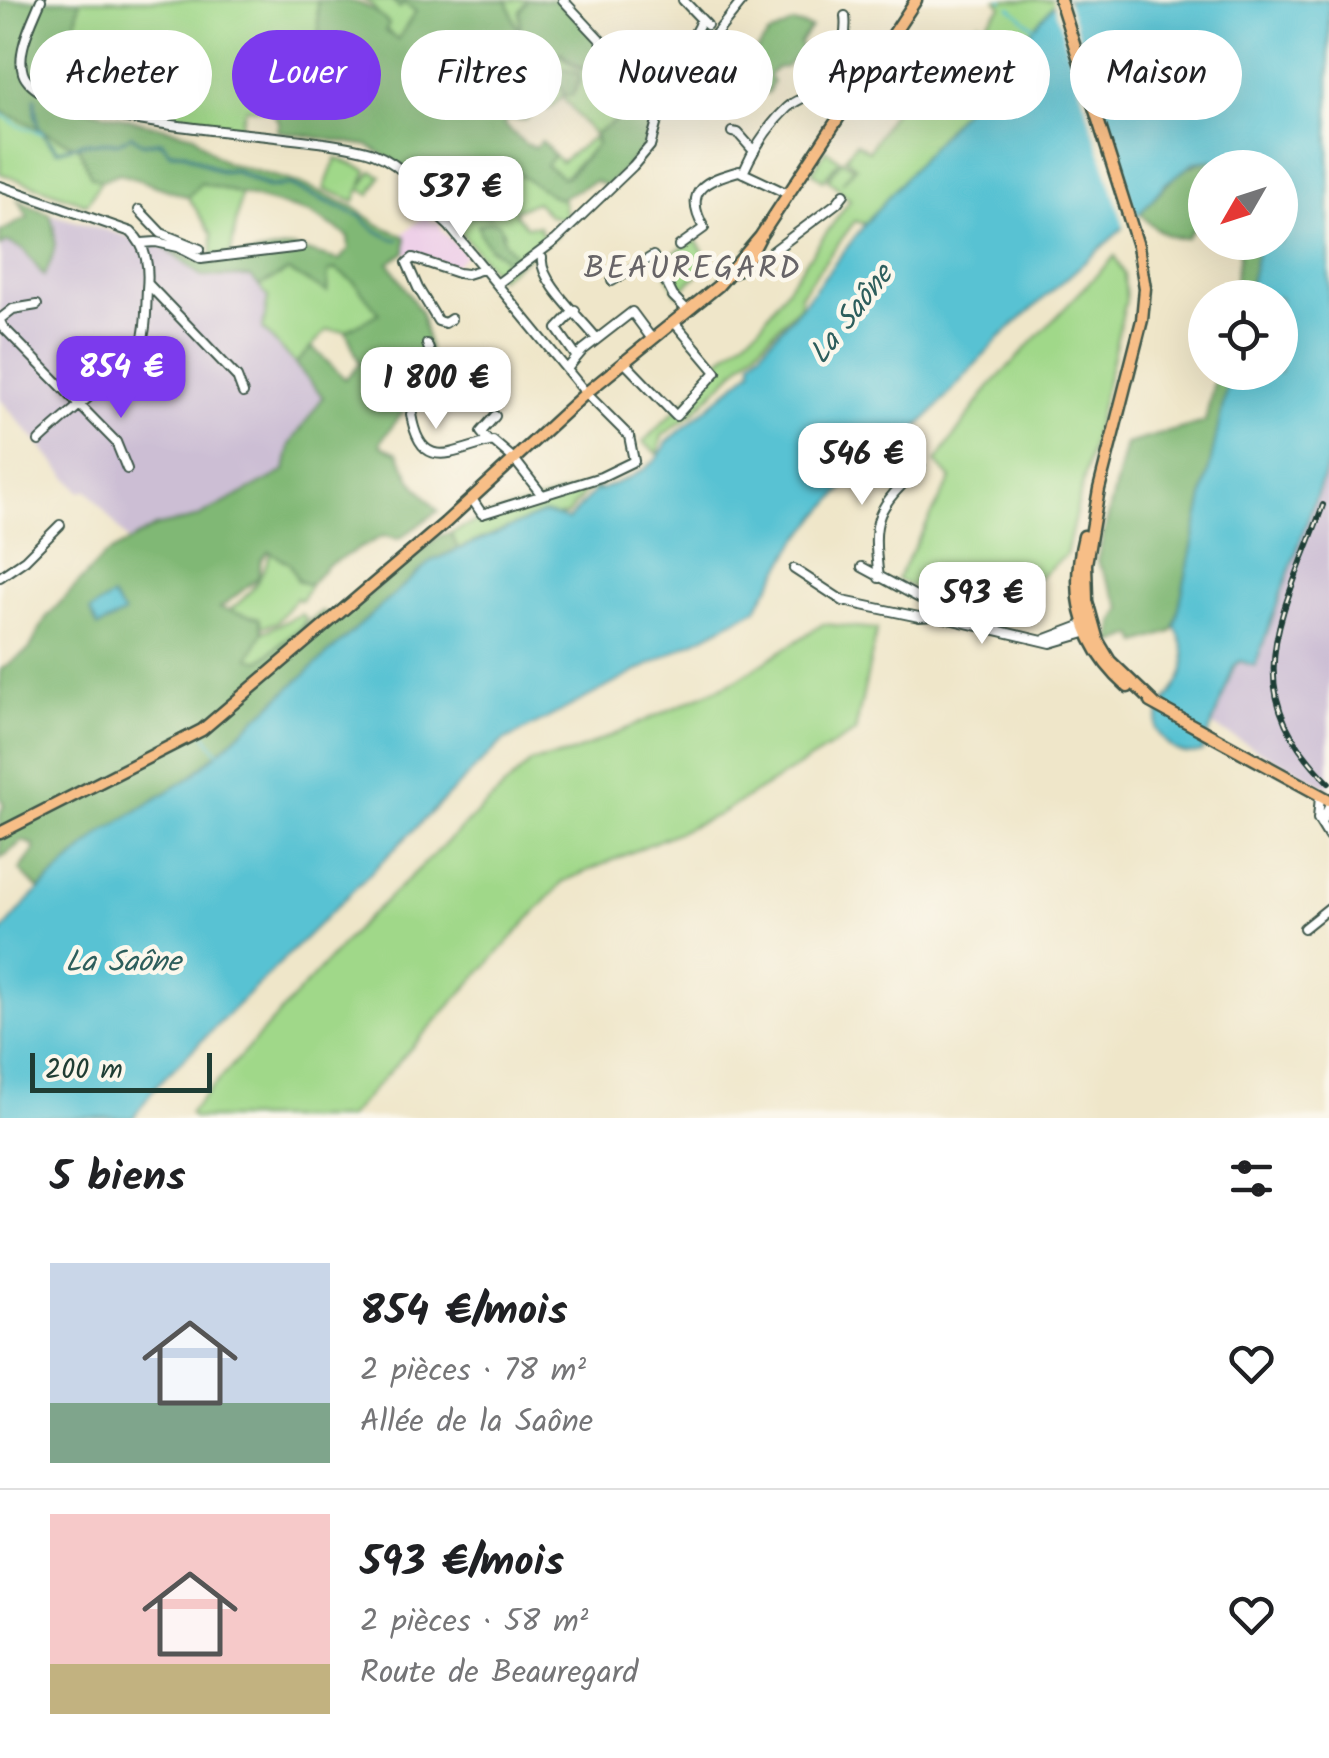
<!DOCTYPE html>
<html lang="fr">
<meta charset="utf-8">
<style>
body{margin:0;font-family:Kalam,sans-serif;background:#f6f6f6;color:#202124;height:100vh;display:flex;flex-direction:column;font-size:38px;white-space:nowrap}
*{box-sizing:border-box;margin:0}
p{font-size:32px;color:#757577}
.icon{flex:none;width:55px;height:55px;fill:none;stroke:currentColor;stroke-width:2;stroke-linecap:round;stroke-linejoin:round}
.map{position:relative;height:1118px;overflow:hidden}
.sheet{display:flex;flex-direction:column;background:#fff;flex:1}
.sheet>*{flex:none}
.hud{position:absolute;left:30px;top:30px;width:1270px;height:90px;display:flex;gap:20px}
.needle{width:65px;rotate:231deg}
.buttons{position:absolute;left:1188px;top:150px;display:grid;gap:20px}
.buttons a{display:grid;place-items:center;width:110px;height:110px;border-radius:50%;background:#fff;box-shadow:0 10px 40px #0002;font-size:50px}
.scale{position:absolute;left:30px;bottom:25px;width:182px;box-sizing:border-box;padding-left:10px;border:5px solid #1f3d34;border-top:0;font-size:28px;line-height:35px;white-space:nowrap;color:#1f3d34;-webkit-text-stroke:8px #fbf7ec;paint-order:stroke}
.price{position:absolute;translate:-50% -85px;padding:0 22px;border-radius:20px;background:#fff;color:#222;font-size:32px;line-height:65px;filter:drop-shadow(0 2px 5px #0008)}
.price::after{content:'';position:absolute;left:50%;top:60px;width:30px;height:22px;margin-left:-15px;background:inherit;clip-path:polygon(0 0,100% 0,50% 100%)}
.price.current{background:#7c3aed;color:#fff}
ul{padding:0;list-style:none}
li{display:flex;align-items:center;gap:30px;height:250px;padding:0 50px}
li+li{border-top:2px solid #e0e0e0}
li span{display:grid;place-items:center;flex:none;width:280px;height:200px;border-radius:0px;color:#555}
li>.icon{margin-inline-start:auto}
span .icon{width:120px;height:120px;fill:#fffc;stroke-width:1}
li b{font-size:42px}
h2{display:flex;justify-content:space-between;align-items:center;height:120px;padding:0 50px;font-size:42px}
.tag{padding:0 35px;border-radius:45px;background:#fff;box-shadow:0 10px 40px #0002;font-size:35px;line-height:90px}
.tag.current{background:#7c3aed;color:#fff}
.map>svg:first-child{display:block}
</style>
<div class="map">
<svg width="1329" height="1118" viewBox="0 0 1329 1118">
<rect width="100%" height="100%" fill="#fbf7ec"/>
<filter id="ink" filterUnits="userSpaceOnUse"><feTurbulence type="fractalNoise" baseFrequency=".01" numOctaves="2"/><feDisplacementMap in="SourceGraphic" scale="20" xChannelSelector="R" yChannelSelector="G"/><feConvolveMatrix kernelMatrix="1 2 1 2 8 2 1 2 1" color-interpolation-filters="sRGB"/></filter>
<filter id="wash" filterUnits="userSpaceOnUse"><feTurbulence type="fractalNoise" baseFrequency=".0048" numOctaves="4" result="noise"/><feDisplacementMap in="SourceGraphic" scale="40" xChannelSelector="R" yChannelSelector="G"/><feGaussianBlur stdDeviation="2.25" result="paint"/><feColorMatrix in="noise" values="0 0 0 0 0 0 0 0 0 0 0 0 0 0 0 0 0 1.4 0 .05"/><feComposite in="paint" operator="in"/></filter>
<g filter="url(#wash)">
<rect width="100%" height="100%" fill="#efe6c9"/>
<!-- built -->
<path fill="#eed0e8" d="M 426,215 L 433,223 L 437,220 L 443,232 L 466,255 L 453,267 L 415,253 L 407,256 L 404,233 Z"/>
<!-- industrial -->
<path fill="#ccbed4" d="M 50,214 L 164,247 L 213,278 L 251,277 L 268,297 L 263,330 L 323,397 L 290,445 L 286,471 L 196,518 L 155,527 L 129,542 L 88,490 L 80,492 L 0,399 L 0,246 L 7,242 L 23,249 L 43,275 L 55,231 Z
M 1329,461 L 1329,788 L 1213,726 L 1234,666 L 1240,661 L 1256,666 Z"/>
<!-- green -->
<path fill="#a0d889" stroke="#608a5e" stroke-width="2.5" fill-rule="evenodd" d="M 80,0 L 317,0 L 319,42 L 342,71 L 324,107 L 313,114 L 246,108 L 239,129 L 145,114 L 64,96 Z
M 365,0 L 392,0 L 399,7 L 403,3 L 416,11 L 398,40 C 377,26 385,14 365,0 Z
M 507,0 L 527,0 L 520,11 C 538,31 555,53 575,67 C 584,74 595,70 605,75 C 618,80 631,98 633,112 L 606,130 L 593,134 L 562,97 L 548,110 L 539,98 L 525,103 L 500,88 L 484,84 L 465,66 L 484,52 L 486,46 L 496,42 L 513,45 L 520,36 ZM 561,68 L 579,74 L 564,95 L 559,84 L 547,91 L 547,75 Z
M 996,0 L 1058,0 L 865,224 L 855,221 L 800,295 L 801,304 L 693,413 L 662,436 L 658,454 L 643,442 L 715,372 L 714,364 L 760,326 L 850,200 L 828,179 L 842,160 L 853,168 L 842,183 L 856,167 L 845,158 L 856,143 L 869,151 L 894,110 L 887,104 L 942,33 L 959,46 L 979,22 L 984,26 L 1002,6 Z
M 0,110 L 79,148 L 91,176 L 101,181 L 87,204 L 0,173 Z
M 593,137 L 597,144 L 563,178 L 546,165 L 554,155 L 561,162 Z
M 826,150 L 840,160 L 823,180 L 812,172 Z
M 336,158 L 367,170 L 361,187 L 372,171 L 381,176 L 370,195 L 360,189 L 355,201 L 324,189 Z
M 425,164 L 445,171 L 458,193 L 451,202 L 471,181 L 470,174 L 478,166 L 486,171 L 481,178 C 508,157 534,185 558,199 L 562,197 L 567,219 L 550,216 L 536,202 L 515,210 L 515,215 L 526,226 L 539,226 L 543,236 L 557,235 L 521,262 L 504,242 L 503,231 L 489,248 L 517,265 L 499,278 L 446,215 L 452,210 L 450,207 L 444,211 L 413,173 Z
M 200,183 L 241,194 L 231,253 L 212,258 L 212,234 L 188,197 Z
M 696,240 L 710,263 L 677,294 L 660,261 Z
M 1115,256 L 1124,275 L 1126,300 L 1066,555 L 1023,590 L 1028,597 L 1005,621 L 963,613 L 897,579 L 951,479 L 936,462 L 989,387 Z
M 335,269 L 354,282 L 380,313 L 346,331 L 327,330 L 295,364 L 263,329 L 268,297 L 259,286 L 288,271 L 327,291 L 328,271 Z
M 594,484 L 597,488 L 587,490 L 567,515 L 554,517 L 544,513 L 458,549 L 451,533 L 489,516 Z
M 271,552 L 290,564 L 298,581 L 310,585 L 301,601 L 296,598 L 277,622 L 262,627 L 259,618 L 228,611 C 252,595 261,578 271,552 Z
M 301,614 L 306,618 L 302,626 L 260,661 L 248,658 L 263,632 Z
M 823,624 L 877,629 L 855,732 L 718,815 L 564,881 L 347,1118 L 194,1118 L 189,1113 L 361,924 L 531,762 L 572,753 L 735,681 Z"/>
<!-- forest -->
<path fill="#80b875" stroke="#507a54" stroke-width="2.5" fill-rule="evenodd" d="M 0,0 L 80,0 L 61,103 L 194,135 L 214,155 L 227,163 L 302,184 L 352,206 L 379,225 L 406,237 L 405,252 L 389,263 L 421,313 L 434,371 L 381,441 L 381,446 L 398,453 L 412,481 L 438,511 L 399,539 L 383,536 L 326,566 L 310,585 L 298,581 L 290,564 L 269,551 L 261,560 L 258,578 L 220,608 L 259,618 L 263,632 L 249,658 L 260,661 L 322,611 L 335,622 L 439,536 L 451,533 L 458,549 L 431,561 L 191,777 L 100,834 L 39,890 L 20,870 L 34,851 L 34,845 L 23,841 L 0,859 L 0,815 L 4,804 L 0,798 L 0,670 L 29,650 L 46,618 L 104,556 L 155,527 L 196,518 L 285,471 L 290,445 L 323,397 L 295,364 L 312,347 L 345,379 L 360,364 L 346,331 L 379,313 L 354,282 L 335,269 L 328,272 L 327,292 L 288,271 L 259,286 L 251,277 L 201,276 L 164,247 L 199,262 L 211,262 L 291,247 L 339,260 L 349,249 L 348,236 L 310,213 L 201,183 L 188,197 L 119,173 L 101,181 L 91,176 L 79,148 L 0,110 Z
M 317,0 C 354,0 365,0 389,24 L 385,31 L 398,39 L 416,11 L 403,3 L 400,8 L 392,0 L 507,0 L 520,36 L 520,11 L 527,0 L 559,0 L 654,99 C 665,133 629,165 607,186 L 595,181 L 558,199 C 534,185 517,166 488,173 L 478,166 L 470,174 L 471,180 L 485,187 L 494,206 L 490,216 L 461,216 L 450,203 L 458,193 L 445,171 L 425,164 L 413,173 L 369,146 L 277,131 L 279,122 L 271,110 C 322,114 318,118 342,72 L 319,42 ZM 521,36 L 535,59 L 550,62 L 561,52 C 583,80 625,69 632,111 L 595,134 L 597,144 L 570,174 L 563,178 L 546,165 L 554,155 L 542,141 L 535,147 L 525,144 L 503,124 L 507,119 L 526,120 L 532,113 L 525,103 L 500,88 L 484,84 L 465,66 L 484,52 L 486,46 C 498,41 509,47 519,42 Z
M 793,23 L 811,28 L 800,43 L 802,50 L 786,67 L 776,68 L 769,76 L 773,81 L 768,93 L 742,94 L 739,79 L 730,69 L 752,57 L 768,36 Z
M 562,68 L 579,74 L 580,80 L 572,95 L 564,95 L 559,84 L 538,93 L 547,75 Z
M 1214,160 L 1219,167 L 1205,168 L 1205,215 L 1186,238 C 1166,239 1152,227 1140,213 C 1164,190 1179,163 1214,160 Z
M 18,200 L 50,214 C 58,237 56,255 44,276 L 23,249 L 8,242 L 0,246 L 0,232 L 28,217 Z
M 492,221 L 499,223 L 504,242 L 521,262 L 517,265 L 515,262 L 497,270 L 505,259 C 492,248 481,243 478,225 Z
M 1242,243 L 1259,243 L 1247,297 L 1231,298 Z
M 1216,373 L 1230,373 L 1175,626 L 1171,632 L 1138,643 L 1134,635 L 1111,644 L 1114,623 L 1122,608 L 1097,561 L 1126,444 L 1205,422 Z"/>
<!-- water -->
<path fill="#58c2d3" stroke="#3c8084" stroke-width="2.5" d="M 1058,0 L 1329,0 L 1329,461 L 1255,666 L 1240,661 L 1234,666 L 1202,752 C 1179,758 1168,747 1156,729 C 1161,685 1204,684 1175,626 L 1230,373 L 1280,372 L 1280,298 L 1247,297 L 1259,243 L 1280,242 L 1280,168 L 1219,167 L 1213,160 L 1195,162 L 1166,183 L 1140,213 L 999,338 L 931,414 L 895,448 L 856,474 L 796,542 L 756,609 L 502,742 L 156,1086 L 133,1118 L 0,1118 L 0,934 L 30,899 L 100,834 L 191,777 L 431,561 L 544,513 L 568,520 L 597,488 L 598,491 C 626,478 654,472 667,442 L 752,370 L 752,360 L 801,307 L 865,224 Z
M 35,97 L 38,126 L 58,150 L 84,142 L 119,142 L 131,135 L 142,143 L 162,141 L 169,151 L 184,152 L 220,170 L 235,170 L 270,186 L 290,184 L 362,217 C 369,227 388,239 400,240 C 387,240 369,227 361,217 L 288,185 L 269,188 L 235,172 L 219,172 L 184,154 L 169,153 L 162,143 L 142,144 L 131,136 L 119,143 L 84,144 L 57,151 C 42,135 31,120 35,97 Z
M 112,597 L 124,614 L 98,627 L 90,611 Z"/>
<!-- pier -->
<path fill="#efe6c9" d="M 1052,0 L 1067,0 L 1120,163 L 1137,222 L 1126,233 Z"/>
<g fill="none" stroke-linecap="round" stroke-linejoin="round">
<!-- stream -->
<path stroke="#58c2d3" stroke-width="2.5" d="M 1001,0 L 1003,1
M 1010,7 L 1036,29
M 0,113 L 19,126 L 43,133
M 205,735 L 218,752"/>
</g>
</g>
<g filter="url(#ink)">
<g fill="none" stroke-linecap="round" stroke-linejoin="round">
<!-- minor casing -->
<g stroke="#3e564a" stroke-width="12">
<path id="minor" d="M 41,0 C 33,20 16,51 23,73 C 42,131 314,131 373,153 C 404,165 432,199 449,226 L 435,213 L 421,192
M 563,0 L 662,106
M 683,0 L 707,25
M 660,52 C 682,51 695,39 701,19
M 732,132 L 738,133 L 753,150
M 743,173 C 754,148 768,126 787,108 C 799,97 814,95 820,89 C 836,72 848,39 845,16
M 0,186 L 131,232 C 147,247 149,267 147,289 C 146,305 147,329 141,344 C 132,364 59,421 39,441
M 139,210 L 161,233 L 200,249
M 449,226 L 586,393 L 629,436 L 634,461 L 601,477 L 482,514 L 472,499
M 142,243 L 156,242 L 178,247 L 201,259 L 301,247
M 679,246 L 704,228 C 682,190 706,180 739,171 L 788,194
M 542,258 C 539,281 582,319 597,339
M 764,258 L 837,203 L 844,194
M 612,281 L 653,256 L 673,296 L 688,311
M 148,284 L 237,377 L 243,393
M 497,284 L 556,240 L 633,166 L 650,146 L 663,100 L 743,0
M 575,310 L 557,329 L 576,356
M 0,319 L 13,309 L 37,305
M 451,319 L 445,323 L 438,321 L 418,288 L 407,263 L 413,258 L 458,273 L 467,274 L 483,269
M 0,321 L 3,327 L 116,442 L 127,469
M 427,344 L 436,369 L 411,414 C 421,475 453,450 493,441 L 514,459 L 542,495
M 623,361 L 676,416 L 716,372 L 674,322
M 436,369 L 451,362
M 567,369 L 583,350 L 632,312 L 652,339
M 489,442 L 481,432 L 495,416
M 862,567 L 923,600 L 936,616
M 794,569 L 843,601 L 919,617 L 936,616 L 1051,643 L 1085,633
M 0,577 L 25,560 L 60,525
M 879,578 C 871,516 876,509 921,466
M 1046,639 L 1083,625
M 1320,796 L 1318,819 L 1329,837
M 1322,821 L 1329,807
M 1304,928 L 1329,908"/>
</g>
<!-- major casing -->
<g stroke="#3e564a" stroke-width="15">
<path id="major" d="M 1060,0 L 1138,246 L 1145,288 L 1142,320 L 1099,489 L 1086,564 L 1087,601 L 1098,641 L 1110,661 L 1155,704
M 734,272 L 746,264 L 760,237 L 916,0
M 1084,536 C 1069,596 1081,646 1128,687
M 1150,702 L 1329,800
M 0,833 L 202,730 L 445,523 L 586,393 L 718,286 L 760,237"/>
</g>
<!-- minor -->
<use href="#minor" stroke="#fff" stroke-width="8"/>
<!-- major -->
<use href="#major" stroke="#f7be87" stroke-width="10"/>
<!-- rail casing -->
<g stroke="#1f3d34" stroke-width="6">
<path id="rail" d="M 1323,505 C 1284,614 1232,687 1329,783"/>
</g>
<!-- rail -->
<use href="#rail" stroke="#fbf7ec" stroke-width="2.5" stroke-dasharray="8" stroke-linecap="butt"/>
</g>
</g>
<g text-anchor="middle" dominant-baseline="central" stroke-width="9" stroke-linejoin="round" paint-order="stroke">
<!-- water labels -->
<g font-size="30" font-style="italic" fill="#2d5e5c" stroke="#fbf7ec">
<text transform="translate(852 315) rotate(-52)">La Saône</text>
<text x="123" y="963">La Saône</text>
</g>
<!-- quarter labels -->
<g font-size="32" letter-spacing="2.5" fill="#676467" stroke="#fbf7ec">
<text x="693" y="269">BEAUREGARD</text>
</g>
</g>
</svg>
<div class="buttons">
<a><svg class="needle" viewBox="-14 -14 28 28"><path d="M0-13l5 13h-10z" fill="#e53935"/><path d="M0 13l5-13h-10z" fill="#757577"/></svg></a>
<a><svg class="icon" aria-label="locate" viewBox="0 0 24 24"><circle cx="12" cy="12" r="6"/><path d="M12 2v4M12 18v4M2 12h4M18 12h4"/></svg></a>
</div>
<div class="scale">200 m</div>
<b class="price" style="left:461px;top:241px">537 €</b>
<b class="price current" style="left:121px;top:421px">854 €</b>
<b class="price" style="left:436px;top:432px">1 800 €</b>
<b class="price" style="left:862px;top:508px">546 €</b>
<b class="price" style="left:982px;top:647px">593 €</b>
<div class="hud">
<a class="tag">Acheter</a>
<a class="tag current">Louer</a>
<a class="tag">Filtres</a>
<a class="tag">Nouveau</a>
<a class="tag">Appartement</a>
<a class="tag">Maison</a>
</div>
</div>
<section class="sheet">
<h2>5 biens<svg class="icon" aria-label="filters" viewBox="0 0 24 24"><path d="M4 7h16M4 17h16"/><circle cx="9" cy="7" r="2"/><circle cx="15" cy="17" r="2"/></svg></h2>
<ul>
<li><span style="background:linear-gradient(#c9d6e8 70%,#7fa58c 0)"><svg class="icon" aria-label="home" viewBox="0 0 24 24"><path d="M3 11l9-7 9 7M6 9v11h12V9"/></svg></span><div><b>854 €/mois</b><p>2 pièces · 78 m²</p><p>Allée de la Saône</p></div><svg class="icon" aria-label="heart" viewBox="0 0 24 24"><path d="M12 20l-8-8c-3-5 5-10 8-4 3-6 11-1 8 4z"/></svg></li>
<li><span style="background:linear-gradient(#f6c9c9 75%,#c2b280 0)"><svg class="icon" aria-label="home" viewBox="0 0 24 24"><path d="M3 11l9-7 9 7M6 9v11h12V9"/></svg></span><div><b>593 €/mois</b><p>2 pièces · 58 m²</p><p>Route de Beauregard</p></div><svg class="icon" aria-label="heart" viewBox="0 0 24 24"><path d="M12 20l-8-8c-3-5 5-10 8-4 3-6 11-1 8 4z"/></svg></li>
</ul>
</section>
